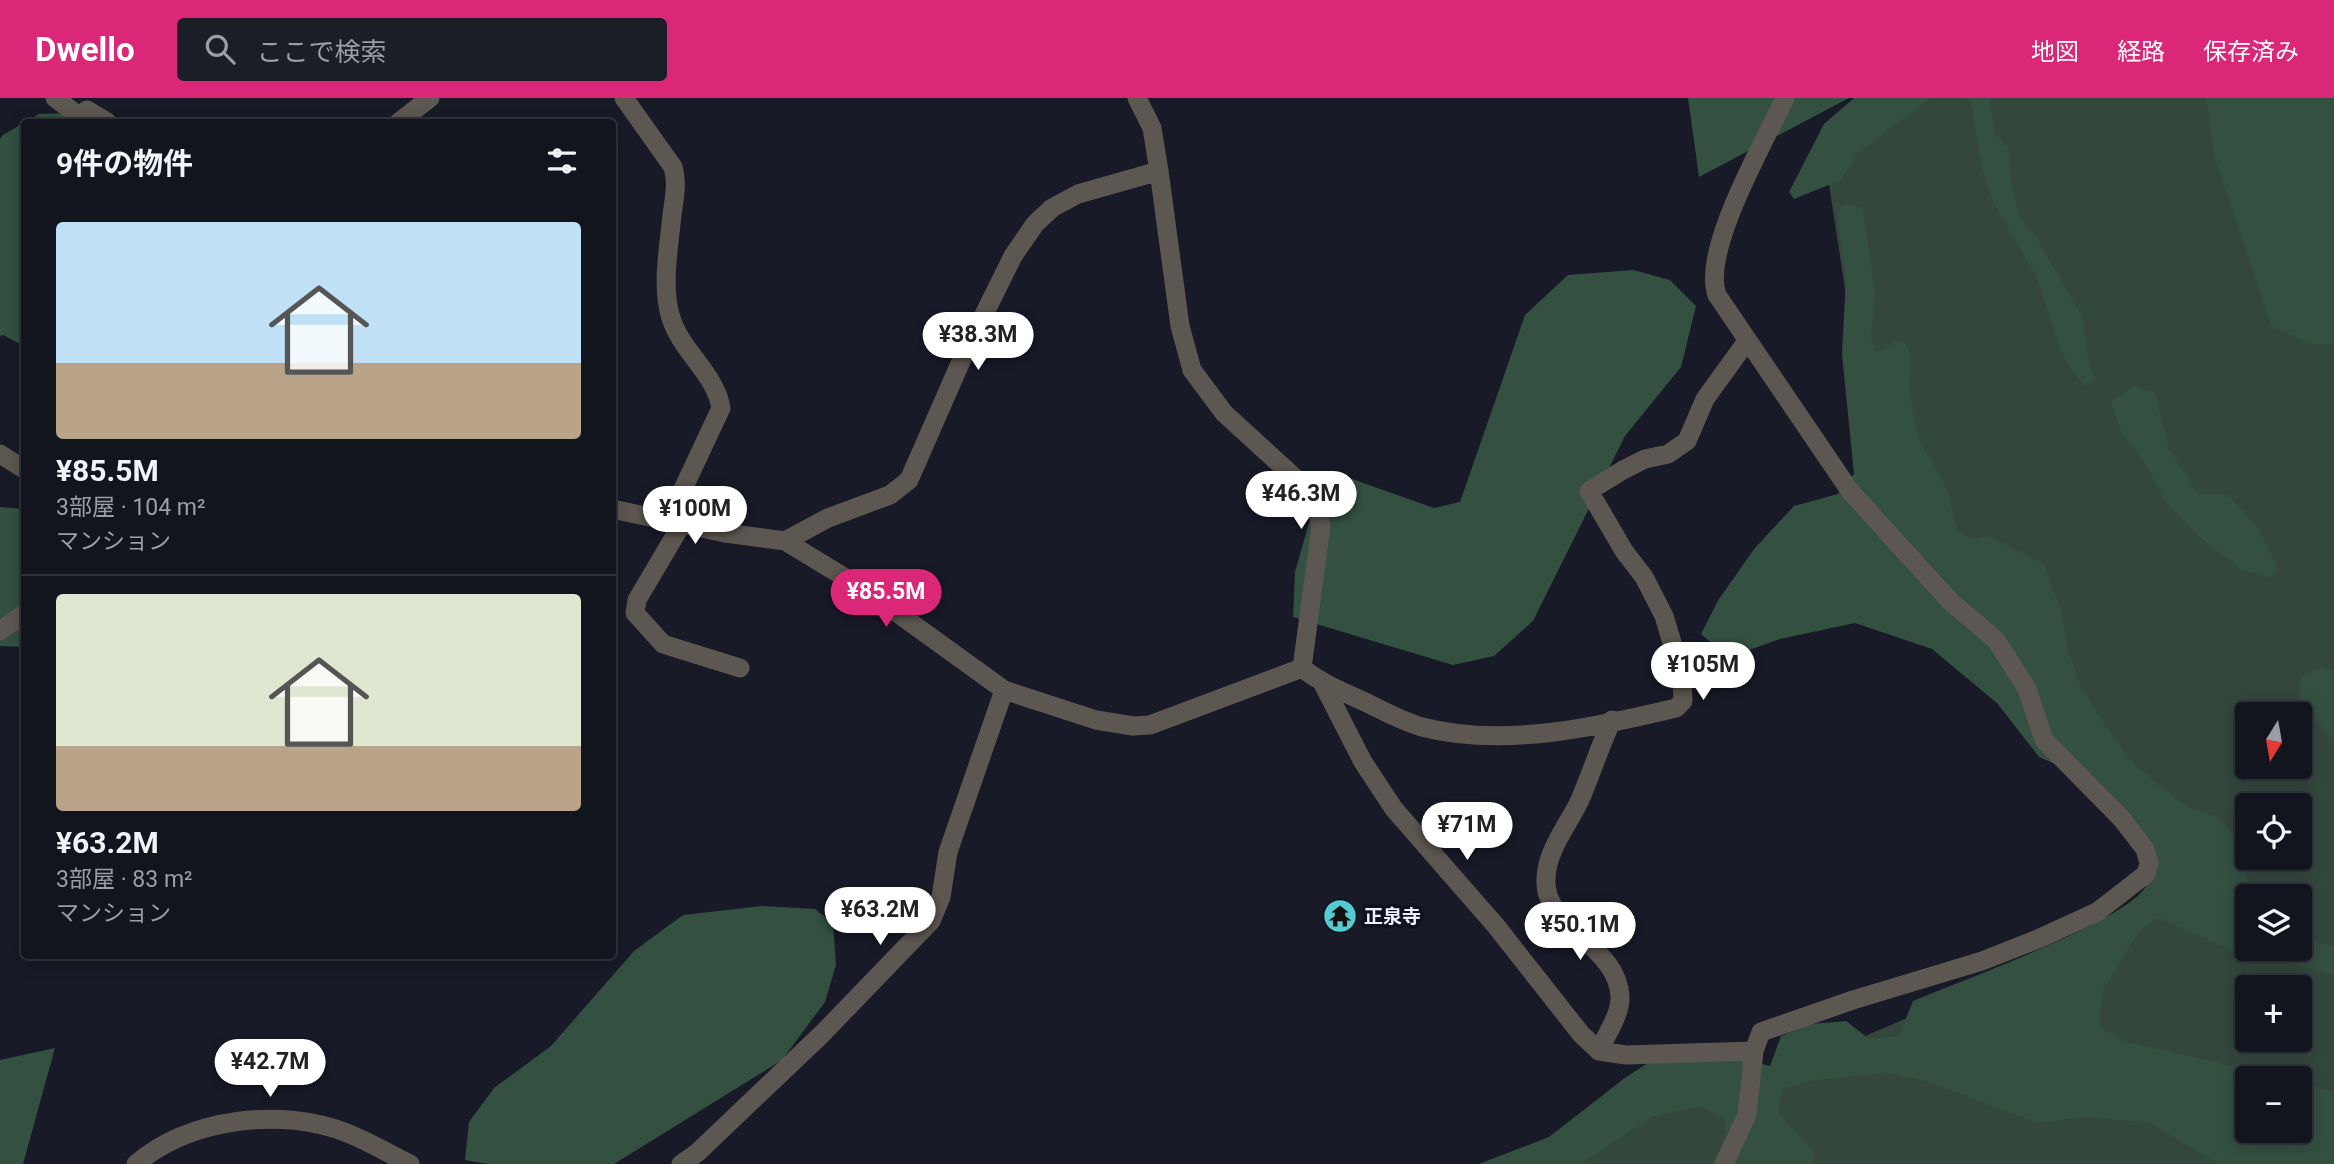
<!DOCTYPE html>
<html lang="ja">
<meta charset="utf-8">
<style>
body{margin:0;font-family:Roboto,"Noto Sans JP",sans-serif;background:#1b1d27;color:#f1f3f6;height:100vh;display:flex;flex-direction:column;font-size:26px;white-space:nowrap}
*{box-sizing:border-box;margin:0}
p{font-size:23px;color:#9c9ea4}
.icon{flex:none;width:38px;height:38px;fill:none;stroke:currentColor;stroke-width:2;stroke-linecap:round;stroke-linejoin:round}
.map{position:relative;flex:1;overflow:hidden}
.sheet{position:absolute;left:21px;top:21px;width:595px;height:840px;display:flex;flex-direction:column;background:#12141e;border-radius:7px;box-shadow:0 4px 18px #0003,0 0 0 2px #31333c}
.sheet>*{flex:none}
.needle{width:46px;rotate:191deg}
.fabs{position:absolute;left:2235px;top:604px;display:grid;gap:14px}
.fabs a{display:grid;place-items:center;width:77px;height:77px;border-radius:7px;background:#12141e;box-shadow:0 4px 18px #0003,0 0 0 2px #31333c;font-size:35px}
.price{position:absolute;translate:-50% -60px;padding:0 16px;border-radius:24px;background:#fff;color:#222;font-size:23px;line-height:46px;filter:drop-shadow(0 2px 4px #0008)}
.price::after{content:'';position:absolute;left:50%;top:42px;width:21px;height:16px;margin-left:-10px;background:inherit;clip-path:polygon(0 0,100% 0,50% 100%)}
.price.current{background:#db2777;color:#fff}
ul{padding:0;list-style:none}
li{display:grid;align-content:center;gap:14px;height:371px;padding:0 35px}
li+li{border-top:2px solid #31333c}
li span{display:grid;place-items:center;height:217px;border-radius:7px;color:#555}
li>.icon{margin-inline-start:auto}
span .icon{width:126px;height:126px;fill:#fffc;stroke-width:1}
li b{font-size:30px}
h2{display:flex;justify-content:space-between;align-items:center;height:84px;padding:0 35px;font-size:30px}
header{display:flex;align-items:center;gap:42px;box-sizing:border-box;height:98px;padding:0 35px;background:#db2777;color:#fff}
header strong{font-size:33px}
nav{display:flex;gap:38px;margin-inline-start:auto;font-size:24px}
.search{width:490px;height:63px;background:#1b1d27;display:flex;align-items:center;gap:18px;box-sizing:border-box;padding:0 24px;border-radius:7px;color:#9c9ea4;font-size:26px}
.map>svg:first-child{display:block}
</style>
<header>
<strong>Dwello</strong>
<div class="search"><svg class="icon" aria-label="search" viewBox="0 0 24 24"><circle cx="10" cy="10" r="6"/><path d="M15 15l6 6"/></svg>ここで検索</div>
<nav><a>地図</a><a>経路</a><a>保存済み</a></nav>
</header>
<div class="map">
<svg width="2334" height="1066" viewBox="0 0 2334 1066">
<rect width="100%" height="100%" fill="#181a28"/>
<!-- green -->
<path fill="#34473d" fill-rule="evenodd" d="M 1891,0 L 2216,0 L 2334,231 L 2334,1066 L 1536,1066 L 1634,1025 L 1744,989 L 2170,809 L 2162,742 L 1876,393 L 1826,67 ZM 2247,616 L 2300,616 L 2300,668 L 2247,668 ZM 2247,707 L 2300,707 L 2300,760 L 2247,760 ZM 2247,798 L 2300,798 L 2300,850 L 2247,850 ZM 2247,889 L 2300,889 L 2300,942 L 2247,942 ZM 2247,980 L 2300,980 L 2300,1032 L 2247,1032 Z"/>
<!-- forest -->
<path fill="#335041" d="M 1688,0 L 1849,0 L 1699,79 Z
M 1854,0 L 1930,0 L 1856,57 L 1841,82 L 1794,101 L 1789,94 L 1824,26 Z
M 1966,0 L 1990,0 L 1994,34 L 2009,50 L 2011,87 L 2020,119 L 2037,141 L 2083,220 L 2088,261 L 2096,282 L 2086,288 C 2054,262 2051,209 2033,173 C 2016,141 1994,114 1984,78 C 1978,54 1976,29 1971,4 Z
M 2206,0 L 2334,0 L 2334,246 L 2310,246 L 2271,228 L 2215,61 Z
M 103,14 L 114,24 L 24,24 L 24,248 L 3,237 L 0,238 L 0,41 L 3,37 L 39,16 Z
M 1848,105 L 1863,110 L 1875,193 L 1871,241 L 1875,254 L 1883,252 L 1895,242 L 1905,245 L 1911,258 L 1909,291 L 1917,338 L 1947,391 L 1957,432 L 1971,441 L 1988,438 L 2044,466 L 2061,512 L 2067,548 L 2079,584 L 2105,627 L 2133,665 L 2159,687 L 2188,709 L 2220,720 L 2238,746 L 2249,785 L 2258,798 L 2247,798 L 2247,850 L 2300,850 L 2300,838 L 2334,849 L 2334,877 L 2228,850 L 2158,820 L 2140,832 L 2103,892 L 2099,929 L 2123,943 L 2286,980 L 2247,980 L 2247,1032 L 2300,1032 L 2300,984 L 2334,994 L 2334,1066 L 2219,1066 L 2148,1024 L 2086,1019 L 2037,1025 L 1929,984 L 1886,975 L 1809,983 L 1781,992 L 1778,1014 L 1815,1055 L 1812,1066 L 1711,1066 L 1725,1045 L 1725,1021 L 1701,1008 L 1652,1019 L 1581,1066 L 1479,1066 L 1549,1039 L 1626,979 L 1648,965 L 1744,961 L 1770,968 L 1781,938 L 1810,926 L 1846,923 L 1869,941 L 1899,938 L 1913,903 C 1957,884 2128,823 2147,787 C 2150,782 2151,773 2152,766 L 2079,676 L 2039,659 L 1997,605 L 1932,551 L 1855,525 L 1780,541 L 1749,552 L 1716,549 L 1701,536 L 1719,501 L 1754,451 L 1794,408 L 1838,396 L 1854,376 L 1842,257 L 1846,179 L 1837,119 L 1840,109 Z
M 1633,172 L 1670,182 L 1696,208 L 1681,269 L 1625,338 L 1533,523 L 1494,558 L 1453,567 L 1293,519 L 1295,474 L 1315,404 L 1341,377 L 1434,410 L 1460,404 L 1525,217 L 1568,177 Z
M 2134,288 L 2155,295 L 2169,350 L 2198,396 L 2227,396 L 2258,429 L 2279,471 L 2271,480 L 2242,472 L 2197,437 L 2168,407 L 2144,364 L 2121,333 L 2110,304 Z
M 0,409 L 24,411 L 24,549 L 0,548 Z
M 2319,570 L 2334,572 L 2334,642 L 2319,628 L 2299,601 L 2301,578 Z
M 762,808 L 815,811 L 833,825 L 836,867 L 825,904 L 782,962 L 614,1066 L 488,1066 L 465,1062 L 469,1024 L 494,990 L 551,948 L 634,853 L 683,817 Z
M 55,950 L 23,1066 L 0,1066 L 0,962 Z"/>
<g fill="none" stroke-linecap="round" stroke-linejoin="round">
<!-- minor -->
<path stroke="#5d5751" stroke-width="19" d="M 55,0 L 87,24
M 624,0 L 673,69 C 678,86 674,100 672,117 C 669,148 661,190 671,220 C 681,253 715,275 721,310 L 669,421
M 80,19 L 87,12 L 107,24
M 399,24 L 430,0
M 0,356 L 24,371
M 612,411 L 725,435 L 785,443 L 867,493 L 1004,592 L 1096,622 L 1133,628 L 1150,627 L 1302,570 L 1321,428 L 1314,401 L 1305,389 L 1224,315 L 1192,272 L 1180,228 L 1159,73 L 1078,96 L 1052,110 L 1035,126 L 1013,158 L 962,261 L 909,382 L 890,397 L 828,420 L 785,443
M 683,424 L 637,502 L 635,515 L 663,546 L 740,570
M 0,533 L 24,516
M 1302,570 C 1321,585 1341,593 1363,603 C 1382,612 1401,623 1422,629 C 1503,650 1597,629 1676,610 L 1683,603 L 1682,578 L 1664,518 L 1644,479 L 1624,453 L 1589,393 L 1623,372 L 1645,361 L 1668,356 L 1687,343 L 1705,301 L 1747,243
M 1323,586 L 1363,664 L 1394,711 L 1496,828 L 1581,936 L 1599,953
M 1612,622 C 1600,648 1591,676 1580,702 C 1568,727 1547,752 1546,780 C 1542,829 1617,846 1620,898 C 1621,916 1606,937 1599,953 L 1626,957 L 1754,953
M 136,1066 C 190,1020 282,1009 347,1035 C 368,1043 389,1056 410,1066
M 681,1066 L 697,1055 L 822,936 L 931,823 L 941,799 L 948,754 L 1004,592
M 1724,1066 L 1747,1017 L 1754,953 L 1761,934 L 1853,902 L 1982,863 L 2038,841 L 2097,814 L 2146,776 L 2149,765 L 2145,751 L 2121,720 L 2044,642 L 2027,591 L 1996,542 L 1950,503 L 1850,393 L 1717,197 C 1701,153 1764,45 1785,0"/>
<!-- tertiary -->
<path stroke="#5d5751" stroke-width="19" d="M 1137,0 L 1152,30 L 1159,73"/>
</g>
<!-- icons -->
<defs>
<g id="temple-disc" transform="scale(1.75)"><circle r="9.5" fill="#52ccd0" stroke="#0f111f"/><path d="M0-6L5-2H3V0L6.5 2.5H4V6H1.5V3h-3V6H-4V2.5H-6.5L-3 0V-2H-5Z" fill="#111"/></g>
</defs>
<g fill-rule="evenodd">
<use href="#temple-disc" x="1340" y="818"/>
</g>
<g text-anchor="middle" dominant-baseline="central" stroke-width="7" stroke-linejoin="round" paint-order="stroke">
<!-- poi labels -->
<g font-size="19" font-weight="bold" fill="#eff0fb" stroke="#0f111f" text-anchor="start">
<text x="1364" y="818">正泉寺</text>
</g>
</g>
</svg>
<div class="fabs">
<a><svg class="needle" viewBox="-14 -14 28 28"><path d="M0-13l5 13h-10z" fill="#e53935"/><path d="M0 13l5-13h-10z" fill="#9c9ea4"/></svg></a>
<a><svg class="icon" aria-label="locate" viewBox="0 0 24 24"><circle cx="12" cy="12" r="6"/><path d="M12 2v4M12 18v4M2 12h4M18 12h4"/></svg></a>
<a><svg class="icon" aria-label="layers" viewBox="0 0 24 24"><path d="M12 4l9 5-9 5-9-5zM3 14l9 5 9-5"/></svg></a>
<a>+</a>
<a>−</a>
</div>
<b class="price" style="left:978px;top:274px">¥38.3M</b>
<b class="price" style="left:1301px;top:433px">¥46.3M</b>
<b class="price" style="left:695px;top:448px">¥100M</b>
<b class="price current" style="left:886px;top:531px">¥85.5M</b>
<b class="price" style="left:1703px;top:604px">¥105M</b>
<b class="price" style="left:1467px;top:764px">¥71M</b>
<b class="price" style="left:880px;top:849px">¥63.2M</b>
<b class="price" style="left:1580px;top:864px">¥50.1M</b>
<b class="price" style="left:270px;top:1001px">¥42.7M</b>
<section class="sheet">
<h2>9件の物件<svg class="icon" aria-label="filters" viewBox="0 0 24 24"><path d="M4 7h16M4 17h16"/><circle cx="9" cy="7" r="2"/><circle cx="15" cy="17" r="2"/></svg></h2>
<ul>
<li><span style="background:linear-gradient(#bfe0f5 65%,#b9a48a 0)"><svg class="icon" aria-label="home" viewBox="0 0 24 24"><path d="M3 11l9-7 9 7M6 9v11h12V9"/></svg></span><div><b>¥85.5M</b><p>3部屋 · 104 m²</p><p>マンション</p></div></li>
<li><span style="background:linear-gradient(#dfe7d0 70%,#b9a48a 0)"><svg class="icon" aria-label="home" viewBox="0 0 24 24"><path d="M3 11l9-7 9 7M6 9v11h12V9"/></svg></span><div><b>¥63.2M</b><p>3部屋 · 83 m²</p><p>マンション</p></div></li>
</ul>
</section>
</div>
